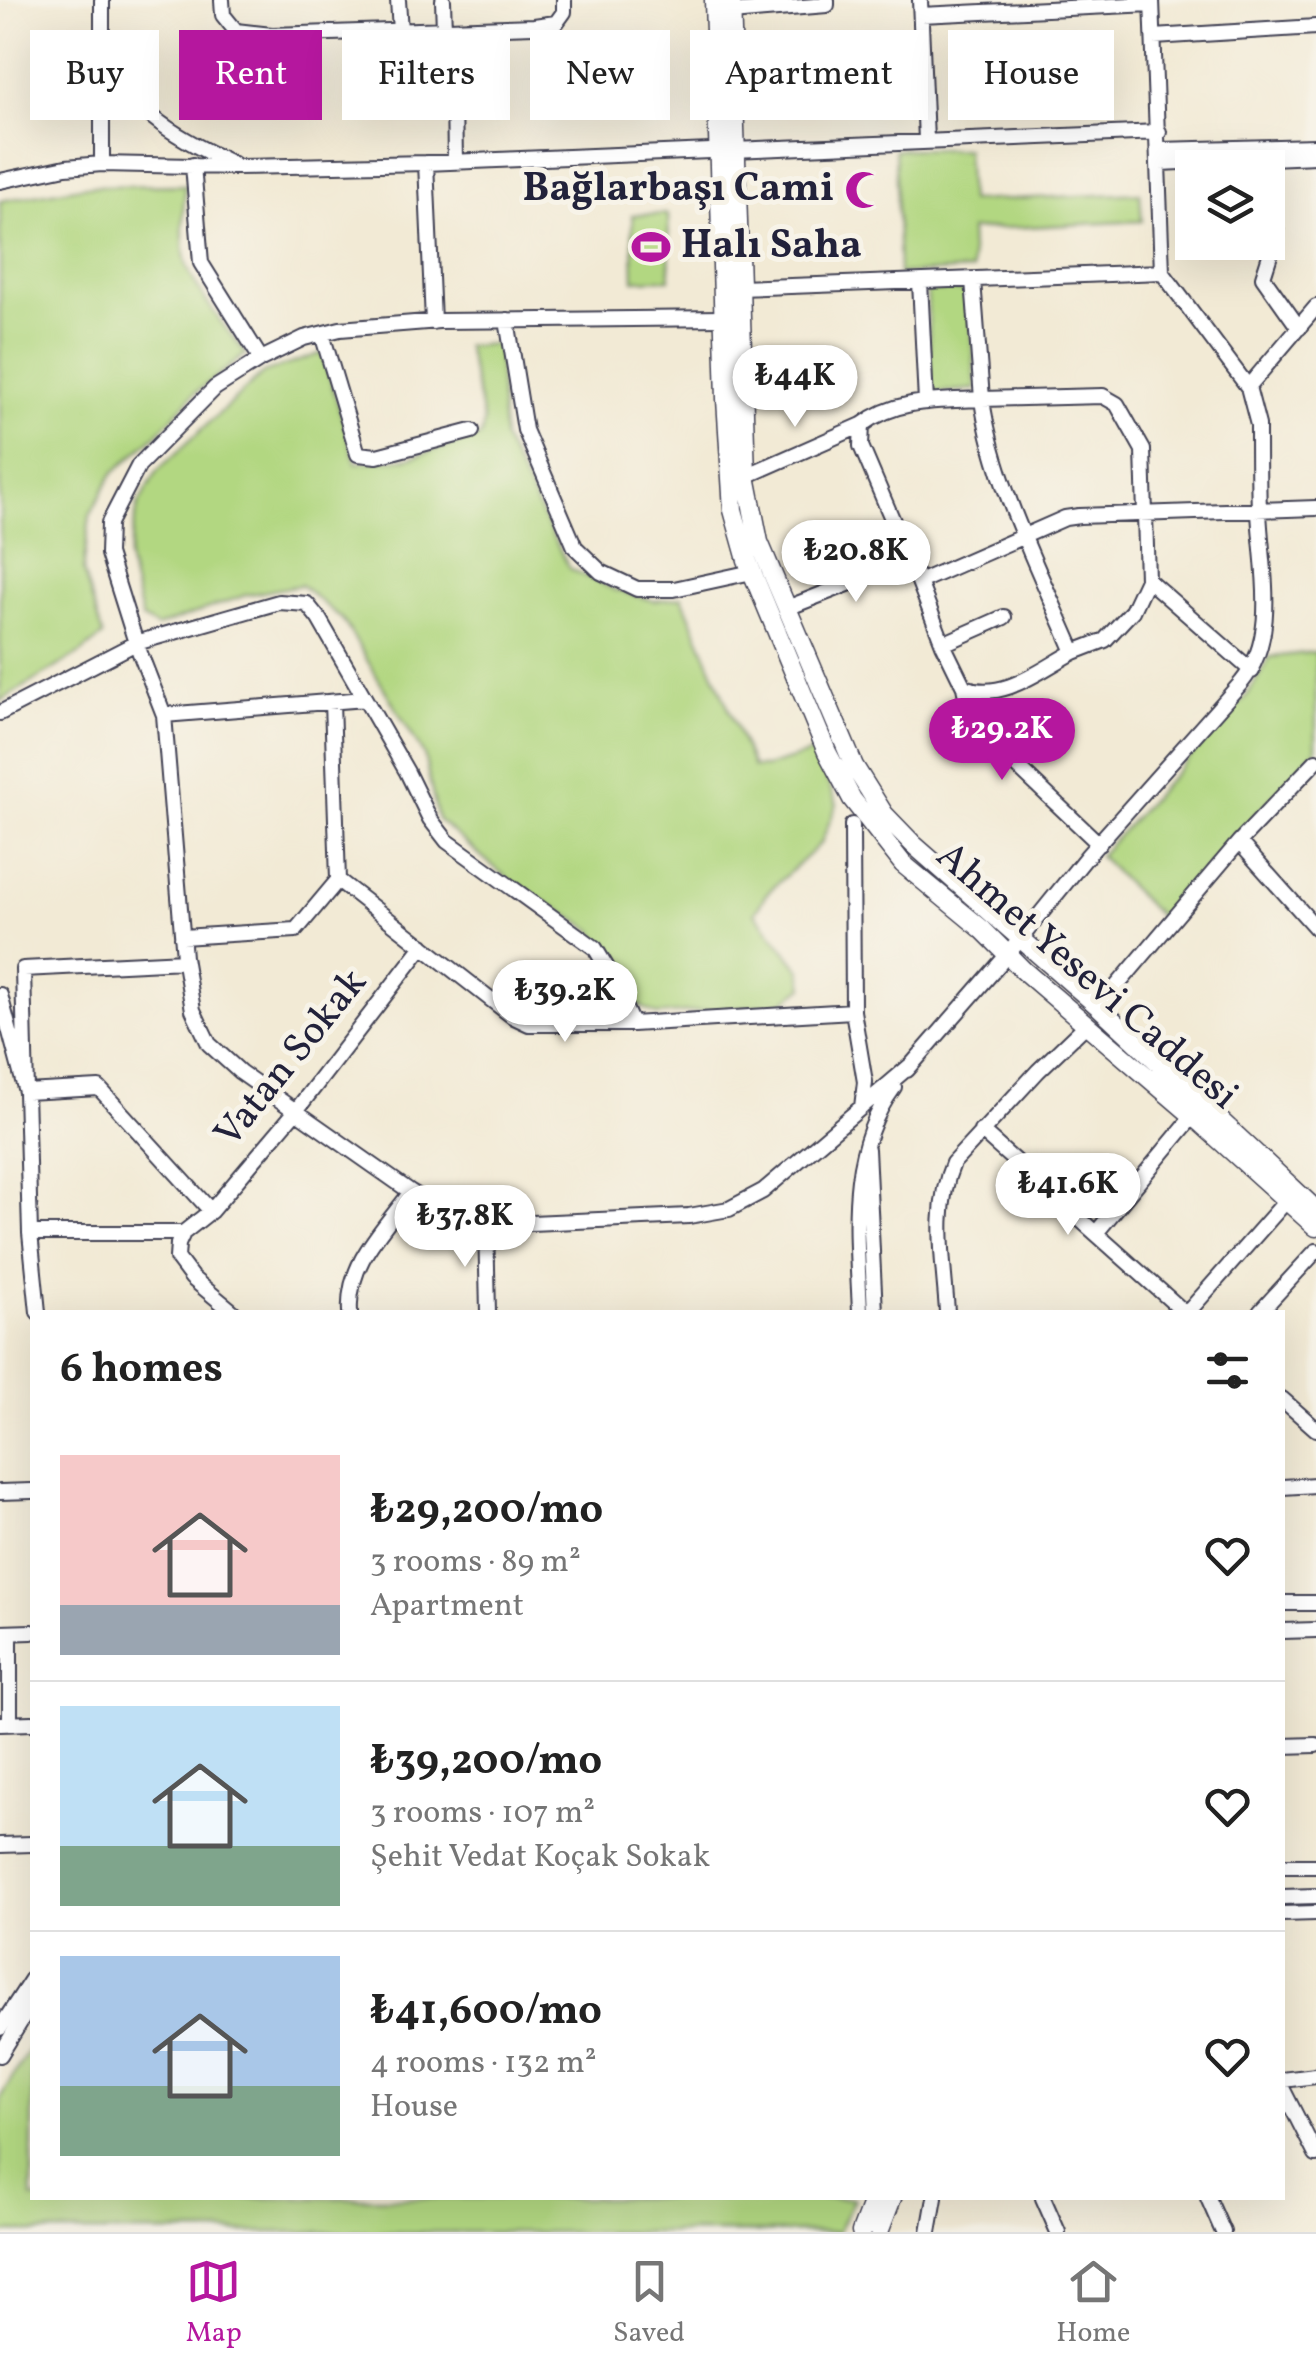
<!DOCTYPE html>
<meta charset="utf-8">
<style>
body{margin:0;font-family:Vollkorn,serif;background:#f6f6f6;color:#222;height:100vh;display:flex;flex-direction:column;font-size:38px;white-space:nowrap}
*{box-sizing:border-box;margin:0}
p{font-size:32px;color:#767676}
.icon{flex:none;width:55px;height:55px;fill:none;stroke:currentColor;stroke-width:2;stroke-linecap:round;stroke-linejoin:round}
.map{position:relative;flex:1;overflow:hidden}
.details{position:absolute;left:30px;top:1310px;width:1255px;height:890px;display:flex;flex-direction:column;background:#fff;border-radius:0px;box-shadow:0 10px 40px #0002}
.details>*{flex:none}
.hud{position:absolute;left:30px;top:30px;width:1258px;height:90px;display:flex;gap:20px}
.tools{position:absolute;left:1175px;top:150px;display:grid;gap:20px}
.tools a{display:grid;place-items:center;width:110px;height:110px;border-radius:0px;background:#fff;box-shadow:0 10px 40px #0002;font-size:50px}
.price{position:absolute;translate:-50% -85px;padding:0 22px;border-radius:35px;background:#fff;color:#222;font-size:32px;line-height:65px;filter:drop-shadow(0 2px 5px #0008)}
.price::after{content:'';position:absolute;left:50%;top:60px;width:30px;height:22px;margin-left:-15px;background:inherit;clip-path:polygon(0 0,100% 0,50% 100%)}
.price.active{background:#b5179e;color:#fff}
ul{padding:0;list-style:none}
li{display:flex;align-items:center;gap:30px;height:250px;padding:0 30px}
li+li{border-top:2px solid #e0e0e0}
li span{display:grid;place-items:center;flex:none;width:280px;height:200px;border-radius:0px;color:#555}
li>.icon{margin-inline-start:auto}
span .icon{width:120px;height:120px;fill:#fffc;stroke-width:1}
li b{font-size:42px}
h2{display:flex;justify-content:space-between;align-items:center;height:120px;padding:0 30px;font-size:42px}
.tag{padding:0 35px;border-radius:0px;background:#fff;box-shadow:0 10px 40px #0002;font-size:35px;line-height:90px}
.tag.active{background:#b5179e;color:#fff}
.dock{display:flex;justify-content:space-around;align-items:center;height:140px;border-top:2px solid #e0e0e0;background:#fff;font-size:28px;color:#767676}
.dock a{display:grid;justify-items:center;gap:5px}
.dock .active{color:#b5179e}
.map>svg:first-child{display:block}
</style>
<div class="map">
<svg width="1316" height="2232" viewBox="0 0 1316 2232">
<rect width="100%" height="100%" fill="#f7f3e8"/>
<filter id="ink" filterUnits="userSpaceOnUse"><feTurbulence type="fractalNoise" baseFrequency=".01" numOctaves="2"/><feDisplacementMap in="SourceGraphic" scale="20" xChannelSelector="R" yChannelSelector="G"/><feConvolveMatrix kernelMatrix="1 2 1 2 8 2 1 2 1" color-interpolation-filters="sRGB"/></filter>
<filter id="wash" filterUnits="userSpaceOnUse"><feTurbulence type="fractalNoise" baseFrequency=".0048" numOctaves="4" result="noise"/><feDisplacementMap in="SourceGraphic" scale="40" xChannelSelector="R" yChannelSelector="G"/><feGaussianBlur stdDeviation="2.25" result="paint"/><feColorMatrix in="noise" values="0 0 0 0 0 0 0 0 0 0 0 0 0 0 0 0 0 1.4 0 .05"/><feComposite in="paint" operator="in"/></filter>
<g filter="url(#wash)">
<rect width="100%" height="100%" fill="#f2ead5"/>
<!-- green -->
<path fill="#b2d781" stroke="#6a7c5e" stroke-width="2.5" d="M 895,149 L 966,149 L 969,201 L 1140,193 L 1142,221 L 970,230 L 972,270 L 899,274 Z
M 186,185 C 183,203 181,245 186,263 C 192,286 230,334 246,354 L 195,393 L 156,435 L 113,473 L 90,515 L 83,571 L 103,636 L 82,652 L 0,701 L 0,201 L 86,186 Z
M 668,214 L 670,279 L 634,280 L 632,215 Z
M 968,290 L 976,389 L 932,393 L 927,291 Z
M 498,344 L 503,439 L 569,568 L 615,590 L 654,601 L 682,597 L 753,767 L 766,767 L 815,752 L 837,804 L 821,843 L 766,894 L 755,913 L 801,970 L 804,987 L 780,1004 L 658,1015 L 634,1003 L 622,974 L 593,930 L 512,882 L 438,820 L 424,755 L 343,620 L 301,585 L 246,595 L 157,627 L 142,619 L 128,559 L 138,505 L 157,471 L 263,373 L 322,353 L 356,463 L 409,458 L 481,436 L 484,422 L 466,346 Z
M 1316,652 L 1316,750 L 1161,918 L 1099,856 L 1248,694 L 1270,657 Z
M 32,2044 L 32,2198 L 854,2198 L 838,2232 L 0,2232 L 0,2098 Z"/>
</g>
<g filter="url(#ink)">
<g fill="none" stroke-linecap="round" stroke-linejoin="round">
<!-- minor casing -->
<g stroke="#414052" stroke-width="18">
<path id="minor" d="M 102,0 L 102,164
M 222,0 L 223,15 L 236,31 L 272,35 L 534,26 L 556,23 L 564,12 L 564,0
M 398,0 L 400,31
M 443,0 L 444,30
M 920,0 L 926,140
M 731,13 L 827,5 L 827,0
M 921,15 L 1152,4
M 453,29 L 455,162
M 1154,37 L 1316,27
M 103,45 C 123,108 175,137 233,164
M 1159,150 L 1316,146
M 426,163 L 433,322
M 1160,163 L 1316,156
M 193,165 L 201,263 L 261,359
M 0,181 L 66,167 L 102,164 L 238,167 L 426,163 L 1159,132
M 1277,233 L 1263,277 L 1299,328
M 973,280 L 982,399 L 1103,396 L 1117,404 L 1143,450 L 1147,579 L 1132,611 L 1105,640 L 1074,652
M 920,282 L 926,402
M 739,288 L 1162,272
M 723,318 L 439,321 L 340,329 L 304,338 L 261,359 L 215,388 L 139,465 L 109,523 L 108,554 L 136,643 L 164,715 L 184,957 L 193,1010 L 209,1044 L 240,1072 L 411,1192 L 448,1214 L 486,1225 L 689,1216 L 729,1209 L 763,1191 L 911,1065
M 507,320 L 525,430 L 575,547 L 601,572 L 637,589 L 674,589 L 752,572
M 322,334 L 358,454 L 377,456 L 472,431
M 1248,387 L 1316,307
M 746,476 L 862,425
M 1147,579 L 1252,671
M 919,582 L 861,446 L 862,425 C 897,398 940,401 982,399 C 992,478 1042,577 1074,652 C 1040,670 1003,702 964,687 L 943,644 L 919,582 L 1065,518 L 1079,516 L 1316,508
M 787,608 L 909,560
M 943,644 L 1004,617
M 964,687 L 970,715 L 980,731 L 1099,844
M 332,702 L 338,880
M 0,713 L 136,643 L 279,602 L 307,604 L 319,619 L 407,772 L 430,819 L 447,841 L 595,948 L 607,968 L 632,1024
M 164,715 L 365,699
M 852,825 L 853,1011 L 865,1082 L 862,1107
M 1239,842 L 1316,928
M 338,880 L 512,1016 L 529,1024 L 632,1024 L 853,1011
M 182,937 L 296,930 L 338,880
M 184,961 L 23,969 L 26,1092 L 99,1088 L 211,1211
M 0,995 L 26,1092 L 30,1233 L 38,1312
M 1099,1007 L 1239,842 L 1316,761
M 907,1070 L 1008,954 L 1088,855 L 1241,683 C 1280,636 1261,566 1259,511 C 1258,482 1258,454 1258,425 L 1248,387 L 1162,272 L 1152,0
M 981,1131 L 1184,1312
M 867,1149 L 875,1312
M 486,1225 L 488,1312
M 30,1233 L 183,1233
M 1096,1233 L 1193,1116
M 233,1312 L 192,1278 L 177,1258 L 178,1244 L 183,1233 L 211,1211 L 295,1112 L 423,946
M 350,1312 C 347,1263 383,1230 411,1192
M 860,1312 C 857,1234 845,1154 894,1087
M 947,1312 C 944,1263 933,1210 953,1163 L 1038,1071 L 1087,1024
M 1188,1312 L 1286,1201
M 1260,1312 L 1316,1251
M 1282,1399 L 1316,1429
M 1282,1487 L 1316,1485
M 0,1492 L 32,1491
M 1282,1603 L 1316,1603
M 1282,1631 L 1316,1630
M 0,1633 L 32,1632
M 0,1724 L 32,1723
M 10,1724 L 10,1633
M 1282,1746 L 1316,1745
M 0,1845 L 32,1844
M 1282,1866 L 1316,1866
M 1282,1897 L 1316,1896
M 1282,1914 L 1316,1913
M 0,2028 L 32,1979
M 0,2055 L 32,2003
M 1282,2080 L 1316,2076
M 1282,2088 L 1316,2155
M 1043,2198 L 1058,2232
M 1208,2198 L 1223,2232
M 929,2232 L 935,2198"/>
</g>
<!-- major casing -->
<g stroke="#414052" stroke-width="21">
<path id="major" d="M 714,0 L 726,399 L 733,510 L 747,560 L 827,752 L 852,799 L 903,864 L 983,930 L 1024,971 L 1193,1116 L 1316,1227
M 731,0 L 746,476 L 759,542 L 854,766 L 884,814 L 914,845 L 1099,1007 L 1316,1210
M 861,2232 L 874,2198
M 879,2232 L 892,2198"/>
</g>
<!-- minor -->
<use href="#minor" stroke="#fff" stroke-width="14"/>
<!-- major -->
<use href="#major" stroke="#fff" stroke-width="18"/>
</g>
</g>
<!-- icons -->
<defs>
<g id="mosque-bare" transform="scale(3)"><path d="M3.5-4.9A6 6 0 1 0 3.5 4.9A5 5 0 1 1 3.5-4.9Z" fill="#b5179e" stroke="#f7f3e8" stroke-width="2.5" paint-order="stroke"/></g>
<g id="stadium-bare" transform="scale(3)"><path d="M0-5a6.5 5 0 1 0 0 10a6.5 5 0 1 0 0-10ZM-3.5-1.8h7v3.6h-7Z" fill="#b5179e" stroke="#f7f3e8" stroke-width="2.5" paint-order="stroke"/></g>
</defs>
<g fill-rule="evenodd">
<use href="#mosque-bare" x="864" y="190"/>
<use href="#stadium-bare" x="651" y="247"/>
</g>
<g text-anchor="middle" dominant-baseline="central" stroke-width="10" stroke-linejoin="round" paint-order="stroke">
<!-- poi labels -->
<g font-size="40" font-weight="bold" fill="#22223b" stroke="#f7f3e8" text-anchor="end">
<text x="834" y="190">Bağlarbaşı Cami</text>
<text x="681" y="247" text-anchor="start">Halı Saha</text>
</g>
<!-- street labels -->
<g font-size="40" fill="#22223b" stroke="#f7f3e8">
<text transform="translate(1086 977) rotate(41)">Ahmet Yesevi Caddesi</text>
<text transform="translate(292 1059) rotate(-51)">Vatan Sokak</text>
</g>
</g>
</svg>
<div class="tools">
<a><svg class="icon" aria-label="layers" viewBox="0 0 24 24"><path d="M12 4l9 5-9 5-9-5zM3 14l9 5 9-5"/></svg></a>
</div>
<b class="price" style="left:795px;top:430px">₺44K</b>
<b class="price" style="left:856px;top:605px">₺20.8K</b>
<b class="price active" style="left:1002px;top:783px">₺29.2K</b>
<b class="price" style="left:565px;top:1045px">₺39.2K</b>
<b class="price" style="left:1068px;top:1238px">₺41.6K</b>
<b class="price" style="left:465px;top:1270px">₺37.8K</b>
<div class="hud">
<a class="tag">Buy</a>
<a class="tag active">Rent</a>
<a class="tag">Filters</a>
<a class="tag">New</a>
<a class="tag">Apartment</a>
<a class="tag">House</a>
</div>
<section class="details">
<h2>6 homes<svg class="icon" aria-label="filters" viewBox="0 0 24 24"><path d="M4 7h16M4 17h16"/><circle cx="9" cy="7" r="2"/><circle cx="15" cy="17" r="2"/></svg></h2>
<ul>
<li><span style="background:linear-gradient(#f6c9c9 75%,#9aa5b1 0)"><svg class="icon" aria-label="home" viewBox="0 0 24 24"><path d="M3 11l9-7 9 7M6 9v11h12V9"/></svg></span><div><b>₺29,200/mo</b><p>3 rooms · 89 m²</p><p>Apartment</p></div><svg class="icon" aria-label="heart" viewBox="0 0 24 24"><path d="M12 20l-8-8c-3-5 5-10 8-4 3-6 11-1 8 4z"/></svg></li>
<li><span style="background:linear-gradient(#bfe0f5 70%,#7fa58c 0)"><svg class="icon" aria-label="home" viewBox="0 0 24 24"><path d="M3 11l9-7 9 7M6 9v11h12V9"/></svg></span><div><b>₺39,200/mo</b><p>3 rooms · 107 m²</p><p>Şehit Vedat Koçak Sokak</p></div><svg class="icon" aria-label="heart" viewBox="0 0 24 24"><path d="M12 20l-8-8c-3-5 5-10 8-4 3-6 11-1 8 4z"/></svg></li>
<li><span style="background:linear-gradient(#a9c7e8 65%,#7fa58c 0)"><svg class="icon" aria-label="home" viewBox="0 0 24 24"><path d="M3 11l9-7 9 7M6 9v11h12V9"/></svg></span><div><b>₺41,600/mo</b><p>4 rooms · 132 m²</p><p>House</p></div><svg class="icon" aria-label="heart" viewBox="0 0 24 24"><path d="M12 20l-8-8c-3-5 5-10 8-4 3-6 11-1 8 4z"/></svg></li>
</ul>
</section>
</div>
<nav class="dock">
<a class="active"><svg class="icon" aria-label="map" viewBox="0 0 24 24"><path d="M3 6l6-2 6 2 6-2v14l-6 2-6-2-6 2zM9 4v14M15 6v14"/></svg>Map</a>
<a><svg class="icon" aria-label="saved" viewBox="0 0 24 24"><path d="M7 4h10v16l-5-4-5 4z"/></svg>Saved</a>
<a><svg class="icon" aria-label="home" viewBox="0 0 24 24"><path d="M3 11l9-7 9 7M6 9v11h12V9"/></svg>Home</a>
</nav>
